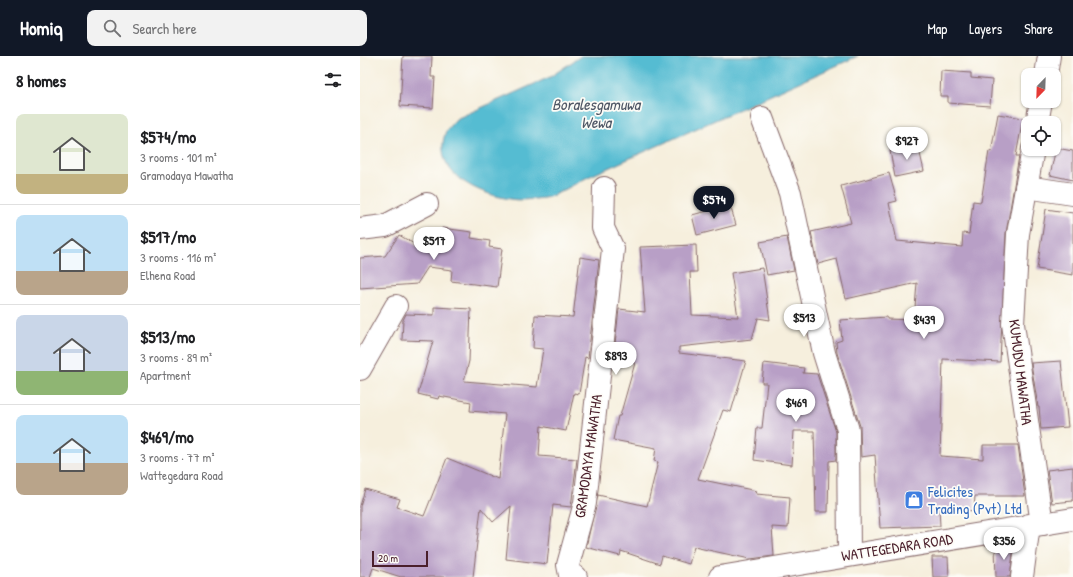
<!DOCTYPE html>
<meta charset="utf-8">
<style>
body{margin:0;font-family:"Patrick Hand",sans-serif;background:#f2f2f2;color:#202124;height:100vh;display:flex;flex-direction:column;font-size:15px;white-space:nowrap}
*{box-sizing:border-box;margin:0}
p{font-size:13px;color:#757577}
.icon{flex:none;width:22px;height:22px;fill:none;stroke:currentColor;stroke-width:2;stroke-linecap:round;stroke-linejoin:round}
.map{position:relative;flex:1;overflow:hidden}
.sheet{display:flex;flex-direction:column;background:#fff;width:360px}
.sheet>*{flex:none}
.needle{width:26px;rotate:203deg}
.buttons{position:absolute;left:661px;top:12px;display:grid;gap:8px}
.buttons a{display:grid;place-items:center;width:40px;height:40px;border-radius:8px;background:#fff;box-shadow:0 1px 3px #0004;font-size:20px}
.scale{position:absolute;left:12px;bottom:10px;width:56px;box-sizing:border-box;padding-left:4px;border:2px solid #4a1f2b;border-top:0;font-size:11px;line-height:14px;white-space:nowrap;color:#4a1f2b;-webkit-text-stroke:3px #fdfcf7;paint-order:stroke}
.price{position:absolute;translate:-50% -34px;padding:0 9px;border-radius:14px;background:#fff;color:#222;font-size:13px;line-height:26px;filter:drop-shadow(0 1px 2px #0008)}
.price::after{content:'';position:absolute;left:50%;top:24px;width:12px;height:9px;margin-left:-6px;background:inherit;clip-path:polygon(0 0,100% 0,50% 100%)}
.price.selected{background:#111827;color:#fff}
ul{padding:0;list-style:none}
li{display:flex;align-items:center;gap:12px;height:100px;padding:0 16px}
li+li{border-top:1px solid #e0e0e0}
li span{display:grid;place-items:center;flex:none;width:112px;height:80px;border-radius:8px;color:#555}
li>.icon{margin-inline-start:auto}
span .icon{width:48px;height:48px;fill:#fffc;stroke-width:1}
li b{font-size:17px}
h2{display:flex;justify-content:space-between;align-items:center;height:48px;padding:0 16px;font-size:17px}
header{display:flex;align-items:center;gap:24px;box-sizing:border-box;height:56px;padding:0 20px;background:#111827;color:#fff}
header strong{font-size:19px}
nav{display:flex;gap:22px;margin-inline-start:auto;font-size:14px}
.search{width:280px;height:36px;background:#f2f2f2;display:flex;align-items:center;gap:10px;box-sizing:border-box;padding:0 14px;border-radius:8px;color:#757577;font-size:15px}
main{display:flex;flex:1;min-height:0}
.map>svg:first-child{display:block}
.water{fill:#54bcd2;stroke:#4f6e7e}
.building{fill:#b89fc6}
.lines{fill:none;stroke-linecap:round;stroke-linejoin:round}
.minor-casing{stroke:#866869;stroke-width:24}
.minor{stroke:#fff;stroke-width:22}
.labels{text-anchor:middle;dominant-baseline:central;stroke-width:3.5;stroke-linejoin:round;paint-order:stroke}
.street-label{font-size:15px;fill:#4a1f2b;stroke:#fdfcf7}
.shop-label{font-size:15px;fill:#366cbe;stroke:#fdfcf7;text-anchor:start}
.water-label{font-size:16px;font-style:italic;fill:#4e5665;stroke:#fdfcf7}
</style>
<header>
<strong>Homiq</strong>
<div class="search"><svg class="icon" aria-label="search" viewBox="0 0 24 24"><circle cx="10" cy="10" r="6"/><path d="M15 15l6 6"/></svg>Search here</div>
<nav><a>Map</a><a>Layers</a><a>Share</a></nav>
</header>
<main>
<section class="sheet">
<h2>8 homes<svg class="icon" aria-label="filters" viewBox="0 0 24 24"><path d="M4 7h16M4 17h16"/><circle cx="9" cy="7" r="2"/><circle cx="15" cy="17" r="2"/></svg></h2>
<ul>
<li><span style="background:linear-gradient(#dfe7d0 75%,#c2b280 0)"><svg class="icon" aria-label="home" viewBox="0 0 24 24"><path d="M3 11l9-7 9 7M6 9v11h12V9"/></svg></span><div><b>$574/mo</b><p>3 rooms · 101 m²</p><p>Gramodaya Mawatha</p></div></li>
<li><span style="background:linear-gradient(#bfe0f5 70%,#b9a48a 0)"><svg class="icon" aria-label="home" viewBox="0 0 24 24"><path d="M3 11l9-7 9 7M6 9v11h12V9"/></svg></span><div><b>$517/mo</b><p>3 rooms · 116 m²</p><p>Elhena Road</p></div></li>
<li><span style="background:linear-gradient(#c9d6e8 70%,#8fb573 0)"><svg class="icon" aria-label="home" viewBox="0 0 24 24"><path d="M3 11l9-7 9 7M6 9v11h12V9"/></svg></span><div><b>$513/mo</b><p>3 rooms · 89 m²</p><p>Apartment</p></div></li>
<li><span style="background:linear-gradient(#bfe0f5 60%,#b9a48a 0)"><svg class="icon" aria-label="home" viewBox="0 0 24 24"><path d="M3 11l9-7 9 7M6 9v11h12V9"/></svg></span><div><b>$469/mo</b><p>3 rooms · 77 m²</p><p>Wattegedara Road</p></div></li>
</ul>
</section>
<div class="map">
<svg width="713" height="521" viewBox="0 0 713 521">
<rect width="100%" height="100%" fill="#fdfcf7"/>
<filter id="ink" filterUnits="userSpaceOnUse"><feTurbulence type="fractalNoise" baseFrequency=".025" numOctaves="2"/><feDisplacementMap in="SourceGraphic" scale="8" xChannelSelector="R" yChannelSelector="G"/><feConvolveMatrix kernelMatrix="1 2 1 2 8 2 1 2 1" color-interpolation-filters="sRGB"/></filter>
<filter id="wash" filterUnits="userSpaceOnUse"><feTurbulence type="fractalNoise" baseFrequency=".012" numOctaves="4" result="noise"/><feDisplacementMap in="SourceGraphic" scale="16" xChannelSelector="R" yChannelSelector="G"/><feGaussianBlur stdDeviation="0.9" result="paint"/><feColorMatrix in="noise" values="0 0 0 0 0 0 0 0 0 0 0 0 0 0 0 0 0 1.4 0 .05"/><feComposite in="paint" operator="in"/></filter>
<g filter="url(#wash)">
<rect width="100%" height="100%" fill="#f6efdd"/>
<path class="water" d="M221,0H498L228,121C216,127 196,140 184,142C174,143 160,145 150,143C119,138 72,118 85,78C86,73 93,67 96,63L190,21Z"/>
<g id="blocks">
<g class="building">
<polygon points="43,0 72,0 71,21 75,21 73,52 40,50"/>
<polygon points="581,15 611,17 611,22 632,24 630,50 588,47 588,40 580,40"/>
<polygon points="638,58 663,62 656,100 659,100 646,177 640,306 583,303 580,400 623,403 623,389 658,389 665,440 615,440 614,455 579,452 580,470 520,472 515,399 501,401 500,370 477,297 476,286 482,284 480,264 527,261 527,263 554,264 557,227 486,243 477,203 458,208 451,176 491,167 481,130 529,117 537,145 529,147 537,185 602,191 603,177 609,178 613,145 621,146 629,95 631,96"/>
<polygon points="558,89 564,115 535,121 530,95"/>
<polygon points="696,92 713,95 713,124 690,119"/>
<polygon points="370,149 376,169 337,179 332,159"/>
<polygon points="686,153 713,157 713,219 677,213"/>
<polygon points="82,172 112,176 111,182 130,185 129,191 142,193 137,231 91,225 92,214 68,211 57,228 0,232 0,202 25,200 39,179 66,195 68,182 81,183"/>
<polygon points="427,181 434,214 407,219 400,186"/>
<polygon points="336,189 337,216 330,216 332,259 378,261 371,217 402,212 410,264 398,262 392,283 319,291 319,297 386,305 371,356 363,354 338,423 397,435 396,438 430,441 428,472 412,471 414,500 390,503 334,491 329,508 302,500 300,508 261,495 260,500 226,491 238,439 287,450 298,406 294,405 296,392 253,384 258,360 260,360 275,307 253,305 259,253 285,256 280,191"/>
<polygon points="220,201 239,204 228,302 225,301 219,338 214,337 206,375 181,370 179,400 217,403 211,451 193,449 187,508 146,503 151,450 133,466 121,452 113,521 41,521 13,512 10,521 0,521 0,450 5,433 40,443 37,451 64,460 87,402 138,423 145,358 110,355 111,346 79,340 78,343 58,338 73,285 42,284 43,264 46,258 74,259 74,251 111,253 109,305 104,325 177,331 183,293 173,292 175,259 213,261"/>
<polygon points="701,305 708,371 681,373 679,351 678,351 671,307"/>
<polygon points="404,307 444,312 443,317 457,318 476,376 476,404 469,405 468,456 456,456 454,375 434,375 432,409 394,404 397,372 402,372 407,327 402,327"/>
<polygon points="713,411 713,445 692,447 687,414"/>
<polygon points="654,490 650,521 636,521 635,491"/>
<polygon points="572,501 588,501 589,521 573,521"/>
</g>
</g>
</g>
<g filter="url(#ink)">
<use href="#blocks" fill-opacity="0" stroke="#866869" stroke-width="1"/>
<g class="lines">
<defs>
<g id="minor">
<polyline points="686,19 689,0"/>
<polyline points="402,62 430,137 464,297 488,374 489,499"/>
<polyline points="677,67 681,45"/>
<polyline points="673,93 658,178 653,268 682,468"/>
<polyline points="666,131 713,138"/>
<polyline points="0,173 25,170 67,148"/>
<polyline points="0,313 36,250"/>
<polyline points="216,521 210,519 208,509 225,447 253,193 243,172 244,132"/>
<polyline points="360,521 713,463"/>
<polyline points="662,521 669,469"/>
</g>
</defs>
<use href="#minor" class="minor-casing"/>
<use href="#minor" class="minor"/>
</g>
</g>
<defs>
<symbol id="shop-square" viewBox="-11 -11 22 22"><rect x="-9" y="-9" width="18" height="18" rx="4" fill="#3f7fe0" stroke="#fdfcf7"/><path d="M-5-2.5h2.3a2.7 3.5 0 0 1 5.4 0H5L5.5 6h-11ZM-1.5-2.5h3a1.5 2.3 0 0 0-3 0Z" fill="#fff"/></symbol>
</defs>
<g fill-rule="evenodd">
<use href="#shop-square" x="543" y="433" width="22" height="22"/>
</g>
<g class="labels">
<g class="street-label">
<text transform="translate(661 316) rotate(83)">KUMUDU MAWATHA</text>
<text transform="translate(228 400) rotate(-82)">GRAMODAYA MAWATHA</text>
<text transform="translate(537 491) rotate(-9)">WATTEGEDARA ROAD</text>
</g>
<g class="shop-label">
<text x="568" y="435">Felicites<tspan x="568" dy="17">Trading (Pvt) Ltd</tspan></text>
</g>
<g class="water-label">
<text x="236" y="48">Boralesgamuwa<tspan x="236" dy="18">Wewa</tspan></text>
</g>
</g>
</svg>
<div class="buttons">
<a><svg class="needle" viewBox="-14 -14 28 28"><path d="M0-13l5 13h-10z" fill="#e53935"/><path d="M0 13l5-13h-10z" fill="#757577"/></svg></a>
<a><svg class="icon" aria-label="locate" viewBox="0 0 24 24"><circle cx="12" cy="12" r="6"/><path d="M12 2v4M12 18v4M2 12h4M18 12h4"/></svg></a>
</div>
<div class="scale">20 m</div>
<b class="price" style="left:547px;top:105px">$927</b>
<b class="price selected" style="left:354px;top:164px">$574</b>
<b class="price" style="left:74px;top:205px">$517</b>
<b class="price" style="left:444px;top:282px">$513</b>
<b class="price" style="left:564px;top:284px">$439</b>
<b class="price" style="left:256px;top:320px">$893</b>
<b class="price" style="left:436px;top:367px">$469</b>
<b class="price" style="left:644px;top:505px">$356</b>
</div>
</main>
